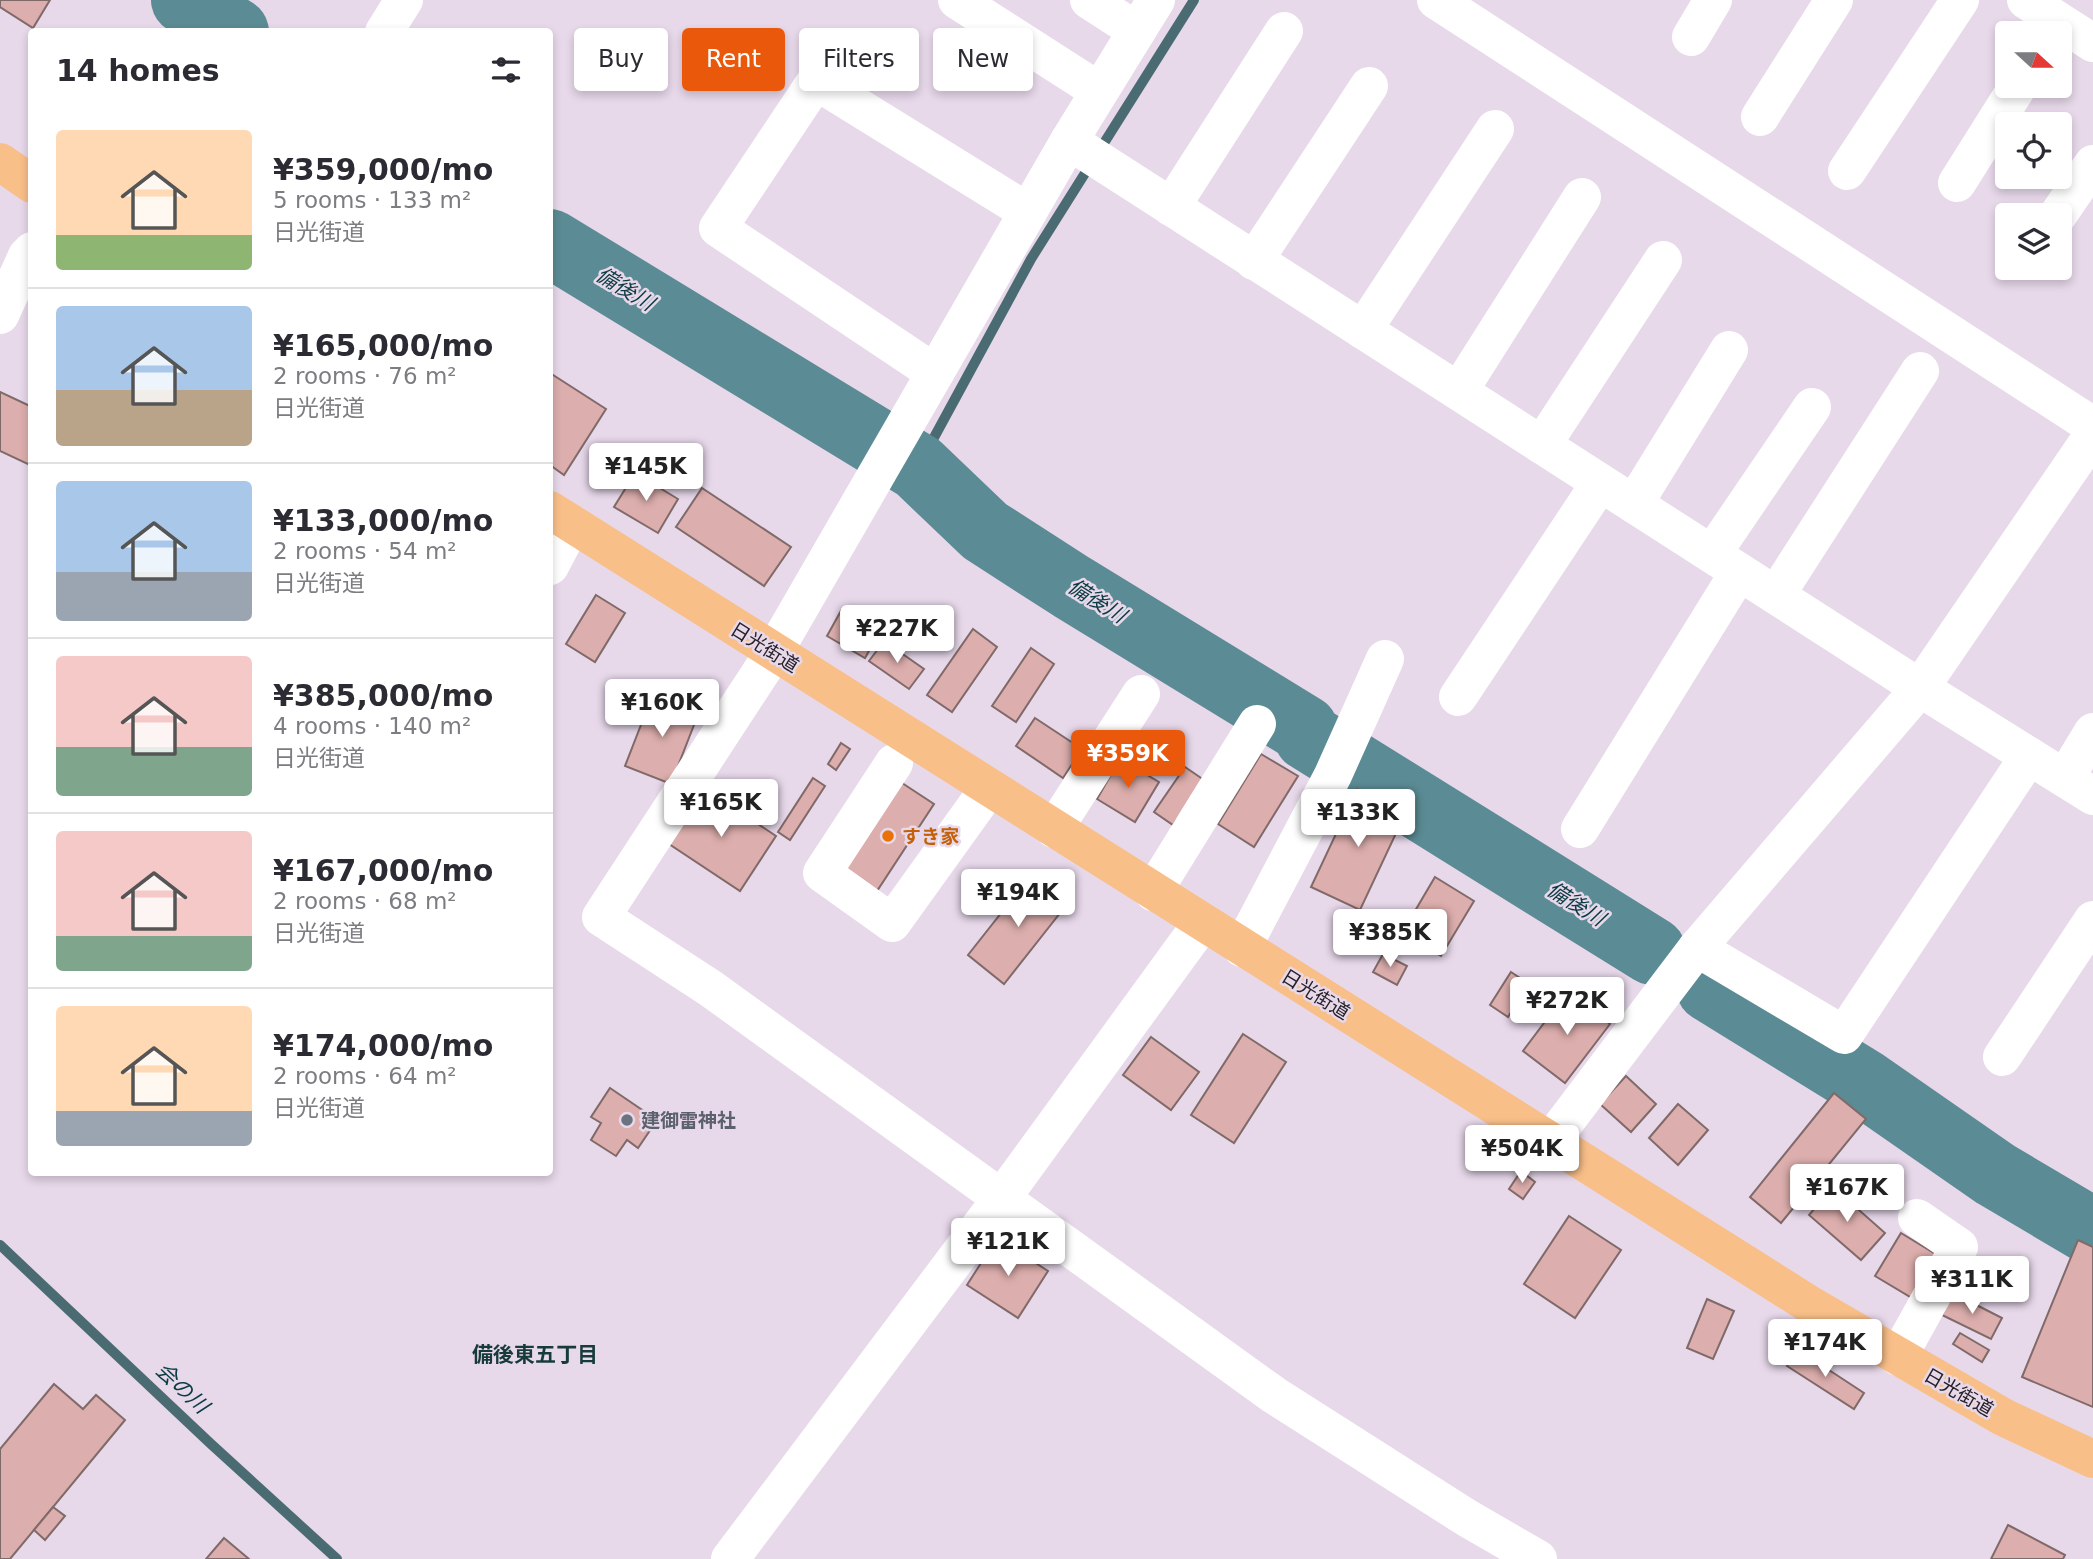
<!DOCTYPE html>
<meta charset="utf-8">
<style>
body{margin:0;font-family:"DejaVu Sans","Noto Sans JP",sans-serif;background:#f7f7f7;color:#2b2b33;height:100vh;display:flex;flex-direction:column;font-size:26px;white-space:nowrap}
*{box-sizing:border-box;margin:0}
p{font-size:23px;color:#7c7c81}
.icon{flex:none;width:38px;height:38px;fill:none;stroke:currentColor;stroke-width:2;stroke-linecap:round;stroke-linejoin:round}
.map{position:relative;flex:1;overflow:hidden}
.side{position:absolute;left:28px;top:28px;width:525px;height:1148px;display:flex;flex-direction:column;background:#fff;border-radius:7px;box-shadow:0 4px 10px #0003}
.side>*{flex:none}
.banner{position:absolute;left:574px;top:28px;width:665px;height:63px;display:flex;gap:14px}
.needle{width:46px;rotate:111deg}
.controls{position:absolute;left:1995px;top:21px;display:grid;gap:14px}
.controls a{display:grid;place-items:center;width:77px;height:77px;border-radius:7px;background:#fff;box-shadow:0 4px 10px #0003;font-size:35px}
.price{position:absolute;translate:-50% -60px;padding:0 16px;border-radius:7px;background:#fff;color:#222;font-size:23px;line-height:46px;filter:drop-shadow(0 2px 4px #0008)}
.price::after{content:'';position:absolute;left:50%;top:42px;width:21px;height:16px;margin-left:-10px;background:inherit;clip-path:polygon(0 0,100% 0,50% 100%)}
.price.active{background:#ea580c;color:#fff}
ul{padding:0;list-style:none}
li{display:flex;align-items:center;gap:21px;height:175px;padding:0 28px}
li+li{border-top:2px solid #e1e1e2}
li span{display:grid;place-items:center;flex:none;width:196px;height:140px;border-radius:7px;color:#555}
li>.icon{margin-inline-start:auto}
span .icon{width:84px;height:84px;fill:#fffc;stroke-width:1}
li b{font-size:30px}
h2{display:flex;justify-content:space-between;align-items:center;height:84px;padding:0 28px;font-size:30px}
.pill{padding:0 24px;border-radius:7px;background:#fff;box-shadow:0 4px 10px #0003;font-size:24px;line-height:63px}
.pill.active{background:#ea580c;color:#fff}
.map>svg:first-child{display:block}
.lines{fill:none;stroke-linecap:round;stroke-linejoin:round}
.stream{stroke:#4b6b73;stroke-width:10}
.river{stroke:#5b8b94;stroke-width:68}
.building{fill:#dcaead;stroke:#806a69;stroke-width:2}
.minor{stroke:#fff;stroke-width:38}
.highway{stroke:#f9bf89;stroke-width:38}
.food-dot{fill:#e8710a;stroke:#e7d8ea;stroke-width:2.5}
.worship-dot{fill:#6b7280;stroke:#e7d8ea;stroke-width:2.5}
.labels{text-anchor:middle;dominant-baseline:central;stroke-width:5;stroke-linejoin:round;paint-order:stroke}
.street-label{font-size:19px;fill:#262027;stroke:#e7d8ea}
.food-label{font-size:19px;font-weight:bold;fill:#c56008;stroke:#e7d8ea;text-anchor:start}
.worship-label{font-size:19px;font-weight:bold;fill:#5b616d;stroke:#e7d8ea;text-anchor:start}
.water-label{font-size:21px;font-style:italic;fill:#0c3c43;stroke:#e7d8ea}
.neighbourhood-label{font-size:21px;font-weight:bold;fill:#173a3b;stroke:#e7d8ea}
</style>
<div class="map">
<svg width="2093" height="1559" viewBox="0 0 2093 1559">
<rect width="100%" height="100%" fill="#e7d8ea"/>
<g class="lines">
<g class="stream">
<polyline points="918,467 1031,259 1194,0"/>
<polyline points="0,1245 211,1444 337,1559"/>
</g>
<g class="river">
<polyline points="185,0 235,32"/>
<polyline points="550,243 918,467 985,531 1072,587 1304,729 1308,737 1652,951"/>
<polyline points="1710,988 1864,1083 1995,1174 2093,1232"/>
</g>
</g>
<g class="building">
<polygon points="0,0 50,0 33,28 0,7"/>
<polygon points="550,373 606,409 564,475 550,465"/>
<polygon points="0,392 32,407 32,466 0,451"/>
<polygon points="635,473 678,499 658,533 614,507"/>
<polygon points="702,488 791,547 764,586 676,527"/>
<polygon points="596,595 625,613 595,662 566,644"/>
<polygon points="842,609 880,631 865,658 827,636"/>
<polygon points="973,629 997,647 952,712 927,695"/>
<polygon points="884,641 924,669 909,689 869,661"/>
<polygon points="1031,648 1054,664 1016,722 992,706"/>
<polygon points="653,694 699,712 671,784 625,766"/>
<polygon points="1035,718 1082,749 1063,778 1016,746"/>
<polygon points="841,743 850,749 836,770 828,764"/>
<polygon points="1261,754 1298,776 1254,847 1218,824"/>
<polygon points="1120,759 1159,782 1135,822 1097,799"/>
<polygon points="1185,767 1204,780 1173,825 1154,812"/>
<polygon points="813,778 825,786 790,840 778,832"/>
<polygon points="899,781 934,804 877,891 842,868"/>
<polygon points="703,787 776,836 740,891 666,842"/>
<polygon points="1357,789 1406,812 1360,910 1311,887"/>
<polygon points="1032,874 1068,903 1004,984 968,955"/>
<polygon points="1435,877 1474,901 1441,956 1402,933"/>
<polygon points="1383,954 1407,966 1397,985 1373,972"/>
<polygon points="1511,972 1529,984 1508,1017 1490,1005"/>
<polygon points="1568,991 1610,1024 1565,1083 1523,1051"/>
<polygon points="1243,1034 1286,1062 1234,1143 1191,1115"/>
<polygon points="1151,1037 1199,1072 1171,1110 1123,1075"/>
<polygon points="1626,1076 1656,1104 1631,1132 1600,1104"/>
<polygon points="610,1088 657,1120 638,1148 627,1140 616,1156 591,1140 601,1123 591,1117"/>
<polygon points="1834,1093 1866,1119 1781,1223 1750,1197"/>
<polygon points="1678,1104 1708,1130 1678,1165 1649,1138"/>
<polygon points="1521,1171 1535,1182 1523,1199 1509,1189"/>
<polygon points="1833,1187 1885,1233 1861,1260 1809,1215"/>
<polygon points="1569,1216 1621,1250 1575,1318 1524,1284"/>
<polygon points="1901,1233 1937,1255 1912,1298 1875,1276"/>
<polygon points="997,1238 1048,1271 1018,1318 967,1285"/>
<polygon points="2078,1240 2093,1247 2093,1407 2022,1377"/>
<polygon points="1953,1293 2002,1318 1991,1339 1942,1315"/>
<polygon points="1707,1299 1734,1311 1713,1359 1687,1348"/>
<polygon points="1960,1333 1989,1350 1982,1362 1953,1344"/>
<polygon points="1797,1349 1864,1393 1854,1409 1787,1366"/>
<polygon points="54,1384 83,1409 96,1395 125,1420 10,1559 0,1559 0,1449"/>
<polygon points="53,1507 65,1516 45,1540 34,1530"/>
<polygon points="2008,1525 2065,1555 2063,1559 1991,1559"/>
<polygon points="224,1538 249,1559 206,1559"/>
</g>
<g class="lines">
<g class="minor">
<polyline points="957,0 1099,91"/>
<polyline points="1089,0 1137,31"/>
<polyline points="1156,0 1069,141 774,652 601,917 710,988 1274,1395 1467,1518 1538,1559"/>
<polyline points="1436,0 2093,426"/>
<polyline points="2026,0 2093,43"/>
<polyline points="384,32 404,0"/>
<polyline points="1691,37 1713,0"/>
<polyline points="1760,117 1834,0"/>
<polyline points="1069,141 1920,688 2093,796"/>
<polyline points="1847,171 1960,0"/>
<polyline points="1957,183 2018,86"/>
<polyline points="1171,207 1284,31"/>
<polyline points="2058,215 2093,164"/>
<polyline points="1254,261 1369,86"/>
<polyline points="0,315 27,256 32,251"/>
<polyline points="1363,330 1495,129"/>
<polyline points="935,373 718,228 816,81 1028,212"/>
<polyline points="1459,391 1582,197"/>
<polyline points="1542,445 1663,260"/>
<polyline points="1634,504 1729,350"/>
<polyline points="1712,554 1812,407"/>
<polyline points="550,566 572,524"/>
<polyline points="1776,595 1920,371"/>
<polyline points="1458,697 1600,483"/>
<polyline points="894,763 822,873 892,923 989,788"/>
<polyline points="2065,778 2093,732"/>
<polyline points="1054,829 1141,694"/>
<polyline points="1580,829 1739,572"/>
<polyline points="1153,892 1257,724"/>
<polyline points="1242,948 1333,775 1385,659"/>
<polyline points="1697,948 1844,1035 2029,756"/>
<polyline points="2002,1057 2093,920"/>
<polyline points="1550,1142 1697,948 1920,688 2093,435"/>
<polyline points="1898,1357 1959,1247 1917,1218"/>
<polyline points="730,1559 1001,1199 1202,923"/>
</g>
<g class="highway">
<polyline points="0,162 32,184"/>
<polyline points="550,510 1812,1306 2003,1417 2093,1459"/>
</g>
</g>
<circle class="food-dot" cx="888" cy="836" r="7"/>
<circle class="worship-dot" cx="627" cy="1120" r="7"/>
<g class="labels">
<g class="street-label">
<text transform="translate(765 647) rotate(32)">日光街道</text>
<text transform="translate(1316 994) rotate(32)">日光街道</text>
<text transform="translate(1959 1392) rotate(30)">日光街道</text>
</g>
<g class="food-label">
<text x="902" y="836">すき家</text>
</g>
<g class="worship-label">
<text x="641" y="1120">建御雷神社</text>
</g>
<g class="water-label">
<text transform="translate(625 289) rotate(31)">備後川</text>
<text transform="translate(1097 601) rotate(32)">備後川</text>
<text transform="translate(1576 904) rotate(32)">備後川</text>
<text transform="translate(182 1388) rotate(43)">会の川</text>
</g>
<g class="neighbourhood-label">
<text x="535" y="1355">備後東五丁目</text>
</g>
</g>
</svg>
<div class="controls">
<a><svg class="needle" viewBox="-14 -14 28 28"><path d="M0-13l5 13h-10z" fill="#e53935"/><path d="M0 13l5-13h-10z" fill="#7c7c81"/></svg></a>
<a><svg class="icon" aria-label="locate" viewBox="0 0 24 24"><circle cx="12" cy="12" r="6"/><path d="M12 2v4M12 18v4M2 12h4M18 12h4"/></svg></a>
<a><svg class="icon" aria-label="layers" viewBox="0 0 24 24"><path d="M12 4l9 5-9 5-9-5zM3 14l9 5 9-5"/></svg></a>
</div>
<b class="price" style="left:646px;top:503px">¥145K</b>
<b class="price" style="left:897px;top:665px">¥227K</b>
<b class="price" style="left:662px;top:739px">¥160K</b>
<b class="price active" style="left:1128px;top:790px">¥359K</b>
<b class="price" style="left:721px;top:839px">¥165K</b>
<b class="price" style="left:1358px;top:849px">¥133K</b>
<b class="price" style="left:1018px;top:929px">¥194K</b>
<b class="price" style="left:1390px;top:969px">¥385K</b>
<b class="price" style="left:1567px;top:1037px">¥272K</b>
<b class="price" style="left:1522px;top:1185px">¥504K</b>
<b class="price" style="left:1847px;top:1224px">¥167K</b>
<b class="price" style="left:1008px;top:1278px">¥121K</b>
<b class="price" style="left:1972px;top:1316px">¥311K</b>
<b class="price" style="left:1825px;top:1379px">¥174K</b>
<div class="banner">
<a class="pill">Buy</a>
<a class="pill active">Rent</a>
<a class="pill">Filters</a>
<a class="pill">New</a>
</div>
<section class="side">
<h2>14 homes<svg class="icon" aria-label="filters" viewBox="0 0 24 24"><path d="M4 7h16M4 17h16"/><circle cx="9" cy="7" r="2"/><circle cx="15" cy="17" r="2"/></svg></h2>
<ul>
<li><span style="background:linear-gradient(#ffd9b3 75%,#8fb573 0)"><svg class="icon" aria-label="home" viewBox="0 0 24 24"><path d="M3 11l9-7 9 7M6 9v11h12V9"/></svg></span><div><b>¥359,000/mo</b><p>5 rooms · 133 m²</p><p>日光街道</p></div></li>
<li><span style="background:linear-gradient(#a9c7e8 60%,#b9a48a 0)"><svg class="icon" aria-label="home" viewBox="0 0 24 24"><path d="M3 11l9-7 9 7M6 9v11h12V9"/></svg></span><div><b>¥165,000/mo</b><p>2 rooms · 76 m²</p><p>日光街道</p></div></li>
<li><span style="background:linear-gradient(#a9c7e8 65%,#9aa5b1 0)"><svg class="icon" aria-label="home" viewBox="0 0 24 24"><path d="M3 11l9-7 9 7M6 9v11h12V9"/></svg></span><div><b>¥133,000/mo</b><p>2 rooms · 54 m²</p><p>日光街道</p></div></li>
<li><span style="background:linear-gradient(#f6c9c9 65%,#7fa58c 0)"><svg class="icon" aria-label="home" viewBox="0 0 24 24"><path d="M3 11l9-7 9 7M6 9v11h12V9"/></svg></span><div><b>¥385,000/mo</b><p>4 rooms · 140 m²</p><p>日光街道</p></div></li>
<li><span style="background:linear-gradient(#f6c9c9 75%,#7fa58c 0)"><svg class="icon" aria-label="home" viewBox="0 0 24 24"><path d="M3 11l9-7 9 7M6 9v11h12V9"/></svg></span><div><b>¥167,000/mo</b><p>2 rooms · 68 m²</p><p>日光街道</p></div></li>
<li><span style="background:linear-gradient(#ffd9b3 75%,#9aa5b1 0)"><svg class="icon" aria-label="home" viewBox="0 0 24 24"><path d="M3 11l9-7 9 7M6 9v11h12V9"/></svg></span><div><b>¥174,000/mo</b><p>2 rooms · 64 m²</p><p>日光街道</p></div></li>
</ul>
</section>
</div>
